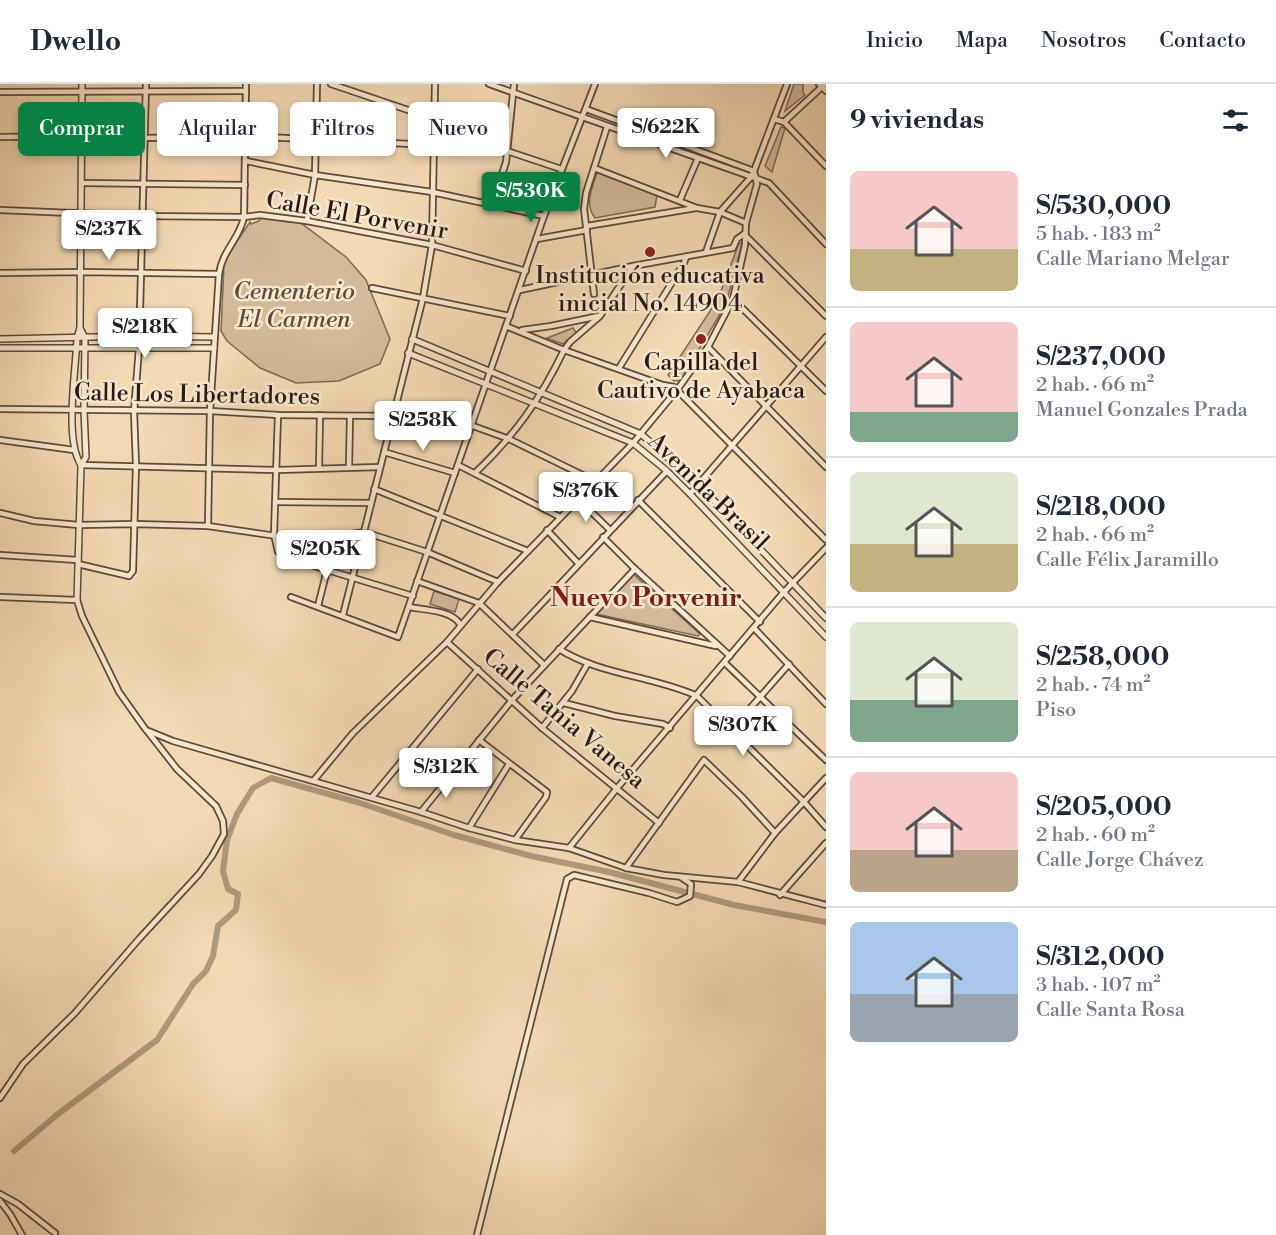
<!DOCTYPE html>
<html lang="es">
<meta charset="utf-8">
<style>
body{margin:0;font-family:"Libre Bodoni",serif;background:#f6f6f7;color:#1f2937;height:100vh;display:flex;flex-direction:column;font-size:22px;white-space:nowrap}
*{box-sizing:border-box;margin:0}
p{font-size:20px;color:#747a83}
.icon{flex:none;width:33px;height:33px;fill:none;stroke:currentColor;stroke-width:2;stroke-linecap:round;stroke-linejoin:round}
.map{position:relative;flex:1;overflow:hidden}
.sheet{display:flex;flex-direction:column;background:#fff;width:450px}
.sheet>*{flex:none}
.banner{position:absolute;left:18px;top:18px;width:570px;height:54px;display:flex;gap:12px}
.price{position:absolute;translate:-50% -51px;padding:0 14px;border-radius:6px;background:#fff;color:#222;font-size:20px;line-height:39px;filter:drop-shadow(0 2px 3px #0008)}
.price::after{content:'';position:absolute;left:50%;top:36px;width:18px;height:14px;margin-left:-9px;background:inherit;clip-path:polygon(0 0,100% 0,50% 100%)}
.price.on{background:#0b8043;color:#fff}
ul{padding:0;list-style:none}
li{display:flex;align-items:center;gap:18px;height:150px;padding:0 24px}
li+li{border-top:2px solid #e0e1e3}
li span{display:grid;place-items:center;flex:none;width:168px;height:120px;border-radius:9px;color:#555}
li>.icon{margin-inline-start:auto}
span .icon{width:72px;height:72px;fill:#fffc;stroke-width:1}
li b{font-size:26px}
h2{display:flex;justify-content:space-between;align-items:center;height:72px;padding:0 24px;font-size:26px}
.chip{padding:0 21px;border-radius:9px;background:#fff;box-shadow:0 3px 9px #0003;font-size:21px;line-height:54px}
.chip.on{background:#0b8043;color:#fff}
header{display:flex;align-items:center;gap:36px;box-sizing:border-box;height:84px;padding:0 30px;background:#fff;border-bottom:2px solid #e0e1e3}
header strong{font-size:28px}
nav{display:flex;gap:33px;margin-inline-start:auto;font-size:21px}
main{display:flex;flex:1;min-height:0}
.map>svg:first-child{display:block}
.green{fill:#d1b999;stroke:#7e6a56;stroke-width:1.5}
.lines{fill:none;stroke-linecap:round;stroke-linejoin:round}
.canal{stroke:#af997d;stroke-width:6}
.minor-casing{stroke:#5d4a3b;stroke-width:8}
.tertiary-casing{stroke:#5d4a3b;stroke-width:8}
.minor{stroke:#f7e7ce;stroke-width:4.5}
.tertiary{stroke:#f7e7ce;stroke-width:5}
.poi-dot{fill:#8f2418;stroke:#f7e7ce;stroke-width:2}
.labels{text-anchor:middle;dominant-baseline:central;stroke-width:5;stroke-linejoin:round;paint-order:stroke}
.street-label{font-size:24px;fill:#2b1a13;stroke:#f7e7ce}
.poi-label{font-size:24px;fill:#2b1a13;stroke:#f7e7ce}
.park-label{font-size:24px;font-style:italic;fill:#5d4a3b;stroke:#f7e7ce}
.neighbourhood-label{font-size:26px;font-weight:bold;fill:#7a1f14;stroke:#f7e7ce}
</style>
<header>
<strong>Dwello</strong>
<nav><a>Inicio</a><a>Mapa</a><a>Nosotros</a><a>Contacto</a></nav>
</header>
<main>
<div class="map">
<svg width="826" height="1151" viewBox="0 0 826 1151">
<rect width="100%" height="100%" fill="#f3dab4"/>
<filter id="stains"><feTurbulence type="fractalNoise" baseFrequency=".00333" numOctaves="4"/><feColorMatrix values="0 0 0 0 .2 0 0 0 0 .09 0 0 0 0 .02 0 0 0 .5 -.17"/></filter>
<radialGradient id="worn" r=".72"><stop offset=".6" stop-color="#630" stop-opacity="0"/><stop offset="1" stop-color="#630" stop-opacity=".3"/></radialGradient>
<g class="green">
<polygon points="794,0 803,0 803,9 805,11 785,27"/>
<polygon points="781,43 785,44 772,88 765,82"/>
<path d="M603,87L657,111L655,123L595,134C584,120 592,104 597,89Z"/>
<polygon points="262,132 301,139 346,173 366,196 390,255 380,280 339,297 296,299 260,284 227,257 221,247 224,181 227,172 250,138 251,140 259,137"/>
<polygon points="739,159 742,160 726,220 681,296 674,297 668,291 718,215"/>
<polygon points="573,244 577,250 563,260 547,254"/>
<polygon points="633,490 700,550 698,552 596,530"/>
<polygon points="434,507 459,515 455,528 430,520"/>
</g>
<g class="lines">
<polyline class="canal" points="14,1067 58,1030 157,956 193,900 206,887 213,872 218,842 236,826 238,810 228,805 223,787 227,756 237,730 253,704 271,694 357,718 454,751 531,772 609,788 734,821 826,838"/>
<defs>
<g id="minor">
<polyline points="331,0 491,54 507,67"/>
<polyline points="489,0 769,99 826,160"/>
<polyline points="819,0 826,7"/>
<polyline points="0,8 246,7"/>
<polyline points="586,25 754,87 751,93 720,128 706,168"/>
<polyline points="774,35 784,38 825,0"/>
<polyline points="784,38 826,82"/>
<polyline points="0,53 82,52 145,54 246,52 433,61 507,67 561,85"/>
<polyline points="246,77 315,91 432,108 544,132"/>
<polyline points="594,84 697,124 720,128 746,139"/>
<polyline points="82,99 245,101"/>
<polyline points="680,116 698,74"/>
<polyline points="492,121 506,78 514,0"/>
<polyline points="0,126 143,132 244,133 260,131 307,137 432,161 526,187"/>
<polyline points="307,137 315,91 317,0"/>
<polyline points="587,142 696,124"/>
<polyline points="537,155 587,146"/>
<polyline points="0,189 81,188 219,190"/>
<polyline points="372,204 510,232"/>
<polyline points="520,206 633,182 733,164 737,155 744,150 826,232"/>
<polyline points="594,210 584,125 586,109 607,43"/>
<polyline points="733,215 826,307"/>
<polyline points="506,242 564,266 663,301 674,303 826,456"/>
<polyline points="522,246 551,242 599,232"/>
<polyline points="708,263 826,383"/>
<polyline points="619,284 684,179 686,173"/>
<polyline points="0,325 210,327 278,331 394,332 467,352"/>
<polyline points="278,331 274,450 278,468 291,475 413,512"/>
<polyline points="473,342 509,355 595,397"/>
<polyline points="0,356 74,366"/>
<polyline points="384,368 455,389"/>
<polyline points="81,381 277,386 380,383"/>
<polyline points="458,381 560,433"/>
<polyline points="319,383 320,331"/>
<polyline points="349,383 350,332"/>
<path d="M475,389C515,351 540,316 564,266L570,258L600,232L633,182"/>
<polyline points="374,405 528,467"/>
<polyline points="690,410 826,253"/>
<polyline points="578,415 610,446"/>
<polyline points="638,416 760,538"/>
<polyline points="277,418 371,419"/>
<polyline points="0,429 34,437 79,441 135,440 208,442 311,457 364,448 427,468 498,498"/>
<path d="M208,442L210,327L219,190C222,167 240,154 244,133L246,0"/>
<polyline points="547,446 578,479"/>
<polyline points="603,453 635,485 730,572"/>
<polyline points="0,471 78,476"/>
<polyline points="78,480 129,492 133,487 136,381 134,328 139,264 146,0"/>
<polyline points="417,497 479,519 544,581"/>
<polyline points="0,513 77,516 82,532 119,608 146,646 173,657 421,728 469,744 515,756 569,764 626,784 664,791 738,798 826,821"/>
<polyline points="291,513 398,553 544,132 595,0"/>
<polyline points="318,522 327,486"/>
<path d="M409,523C425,526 451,526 460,540"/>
<polyline points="343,531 423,214 432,161 435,0"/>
<polyline points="590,533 716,562"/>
<polyline points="754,544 826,620"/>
<polyline points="513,550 667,387"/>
<polyline points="447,558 542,644 659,739"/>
<path d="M559,565C600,591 653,592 697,612L804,718L826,743"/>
<polyline points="725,579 826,676"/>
<polyline points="564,619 615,632 663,640 670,644"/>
<polyline points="542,644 572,607 588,579"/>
<polyline points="732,645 789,580"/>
<polyline points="479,656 547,708 546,713 515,756"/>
<polyline points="314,696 353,649 447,558 498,498 633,359 677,306 708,263 733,215 745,161 746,139 757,100 754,87 787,0"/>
<polyline points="372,713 478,585"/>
<polyline points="421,728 512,616 635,485"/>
<polyline points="469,744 509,680"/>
<polyline points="569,764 618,703 783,509 826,464"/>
<polyline points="626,784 704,676 742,713 775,749"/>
<polyline points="738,798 775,749 826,694"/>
<polyline points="780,811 826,759"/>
<polyline points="0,1014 23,980 75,929 139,855 199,790 212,772 224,750 223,737 216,722 177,685 148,648"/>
<polyline points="0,1110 18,1120 55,1149"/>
<polyline points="0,1117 10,1130 22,1151"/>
<polyline points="477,1151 567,795 574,791 649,809 677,818 690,812 691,800 682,794"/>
</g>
<g id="tertiary">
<polyline points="0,255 139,252 214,253"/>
<polyline points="412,255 641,350 699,401 826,534"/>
<polyline points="0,264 214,264"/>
<polyline points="408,269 633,359 667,387 690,410 826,553"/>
<path d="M81,381C64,355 76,286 77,254L80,244L82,0"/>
<polyline points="77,516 81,381 86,373 84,327 85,254 80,244"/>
</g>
</defs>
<use href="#minor" class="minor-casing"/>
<use href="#tertiary" class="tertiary-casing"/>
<use href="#minor" class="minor"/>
<use href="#tertiary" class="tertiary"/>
</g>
<g class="poi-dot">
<circle cx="650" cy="168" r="6"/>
<circle cx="701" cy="255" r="6"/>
</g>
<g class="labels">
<g class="street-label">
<text transform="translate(357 132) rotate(10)">Calle El Porvenir</text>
<text transform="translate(197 311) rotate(1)">Calle Los Libertadores</text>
<text transform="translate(708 408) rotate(44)">Avenida Brasil</text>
<text transform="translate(564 635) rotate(40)">Calle Tania Vanesa</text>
</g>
<g class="poi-label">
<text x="650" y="192">Institución educativa<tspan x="650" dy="28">inicial No. 14904</tspan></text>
<text x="701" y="279">Capilla del<tspan x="701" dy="28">Cautivo de Ayabaca</tspan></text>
</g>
<g class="park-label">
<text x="294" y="208">Cementerio<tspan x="294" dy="28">El Carmen</tspan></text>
</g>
<g class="neighbourhood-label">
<text x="646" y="514">Nuevo Porvenir</text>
</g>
</g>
<rect width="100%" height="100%" filter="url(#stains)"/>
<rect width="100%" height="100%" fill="url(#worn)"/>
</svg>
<b class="price" style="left:666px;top:75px">S/622K</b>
<b class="price on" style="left:531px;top:139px">S/530K</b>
<b class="price" style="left:109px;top:177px">S/237K</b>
<b class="price" style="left:145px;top:275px">S/218K</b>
<b class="price" style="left:423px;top:368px">S/258K</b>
<b class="price" style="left:586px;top:439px">S/376K</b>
<b class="price" style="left:326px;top:497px">S/205K</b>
<b class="price" style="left:743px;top:673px">S/307K</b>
<b class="price" style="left:446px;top:715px">S/312K</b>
<div class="banner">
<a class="chip on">Comprar</a>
<a class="chip">Alquilar</a>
<a class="chip">Filtros</a>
<a class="chip">Nuevo</a>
</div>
</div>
<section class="sheet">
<h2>9 viviendas<svg class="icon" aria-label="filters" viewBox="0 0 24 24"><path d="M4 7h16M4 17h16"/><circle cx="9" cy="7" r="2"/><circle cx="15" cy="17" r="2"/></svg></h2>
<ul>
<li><span style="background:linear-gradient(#f6c9c9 65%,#c2b280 0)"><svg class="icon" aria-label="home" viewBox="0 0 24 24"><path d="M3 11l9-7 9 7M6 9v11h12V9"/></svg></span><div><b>S/530,000</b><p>5 hab. · 183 m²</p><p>Calle Mariano Melgar</p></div></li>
<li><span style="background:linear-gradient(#f6c9c9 75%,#7fa58c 0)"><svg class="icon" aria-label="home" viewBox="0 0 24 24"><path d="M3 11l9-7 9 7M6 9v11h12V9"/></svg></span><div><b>S/237,000</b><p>2 hab. · 66 m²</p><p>Manuel Gonzales Prada</p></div></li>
<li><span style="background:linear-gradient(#dfe7d0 60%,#c2b280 0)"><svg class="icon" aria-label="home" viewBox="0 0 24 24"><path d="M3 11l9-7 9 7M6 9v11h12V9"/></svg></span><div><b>S/218,000</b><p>2 hab. · 66 m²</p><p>Calle Félix Jaramillo</p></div></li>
<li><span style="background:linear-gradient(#dfe7d0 65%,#7fa58c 0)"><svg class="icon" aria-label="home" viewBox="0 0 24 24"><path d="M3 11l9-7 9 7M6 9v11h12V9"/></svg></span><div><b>S/258,000</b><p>2 hab. · 74 m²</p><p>Piso</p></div></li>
<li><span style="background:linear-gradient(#f6c9c9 65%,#b9a48a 0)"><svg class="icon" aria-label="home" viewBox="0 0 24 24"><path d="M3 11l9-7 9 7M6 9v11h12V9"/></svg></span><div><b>S/205,000</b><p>2 hab. · 60 m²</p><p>Calle Jorge Chávez</p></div></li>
<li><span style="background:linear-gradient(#a9c7e8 60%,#9aa5b1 0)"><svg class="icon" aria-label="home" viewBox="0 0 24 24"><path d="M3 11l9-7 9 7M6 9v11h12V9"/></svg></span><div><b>S/312,000</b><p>3 hab. · 107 m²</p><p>Calle Santa Rosa</p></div></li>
</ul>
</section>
</main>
